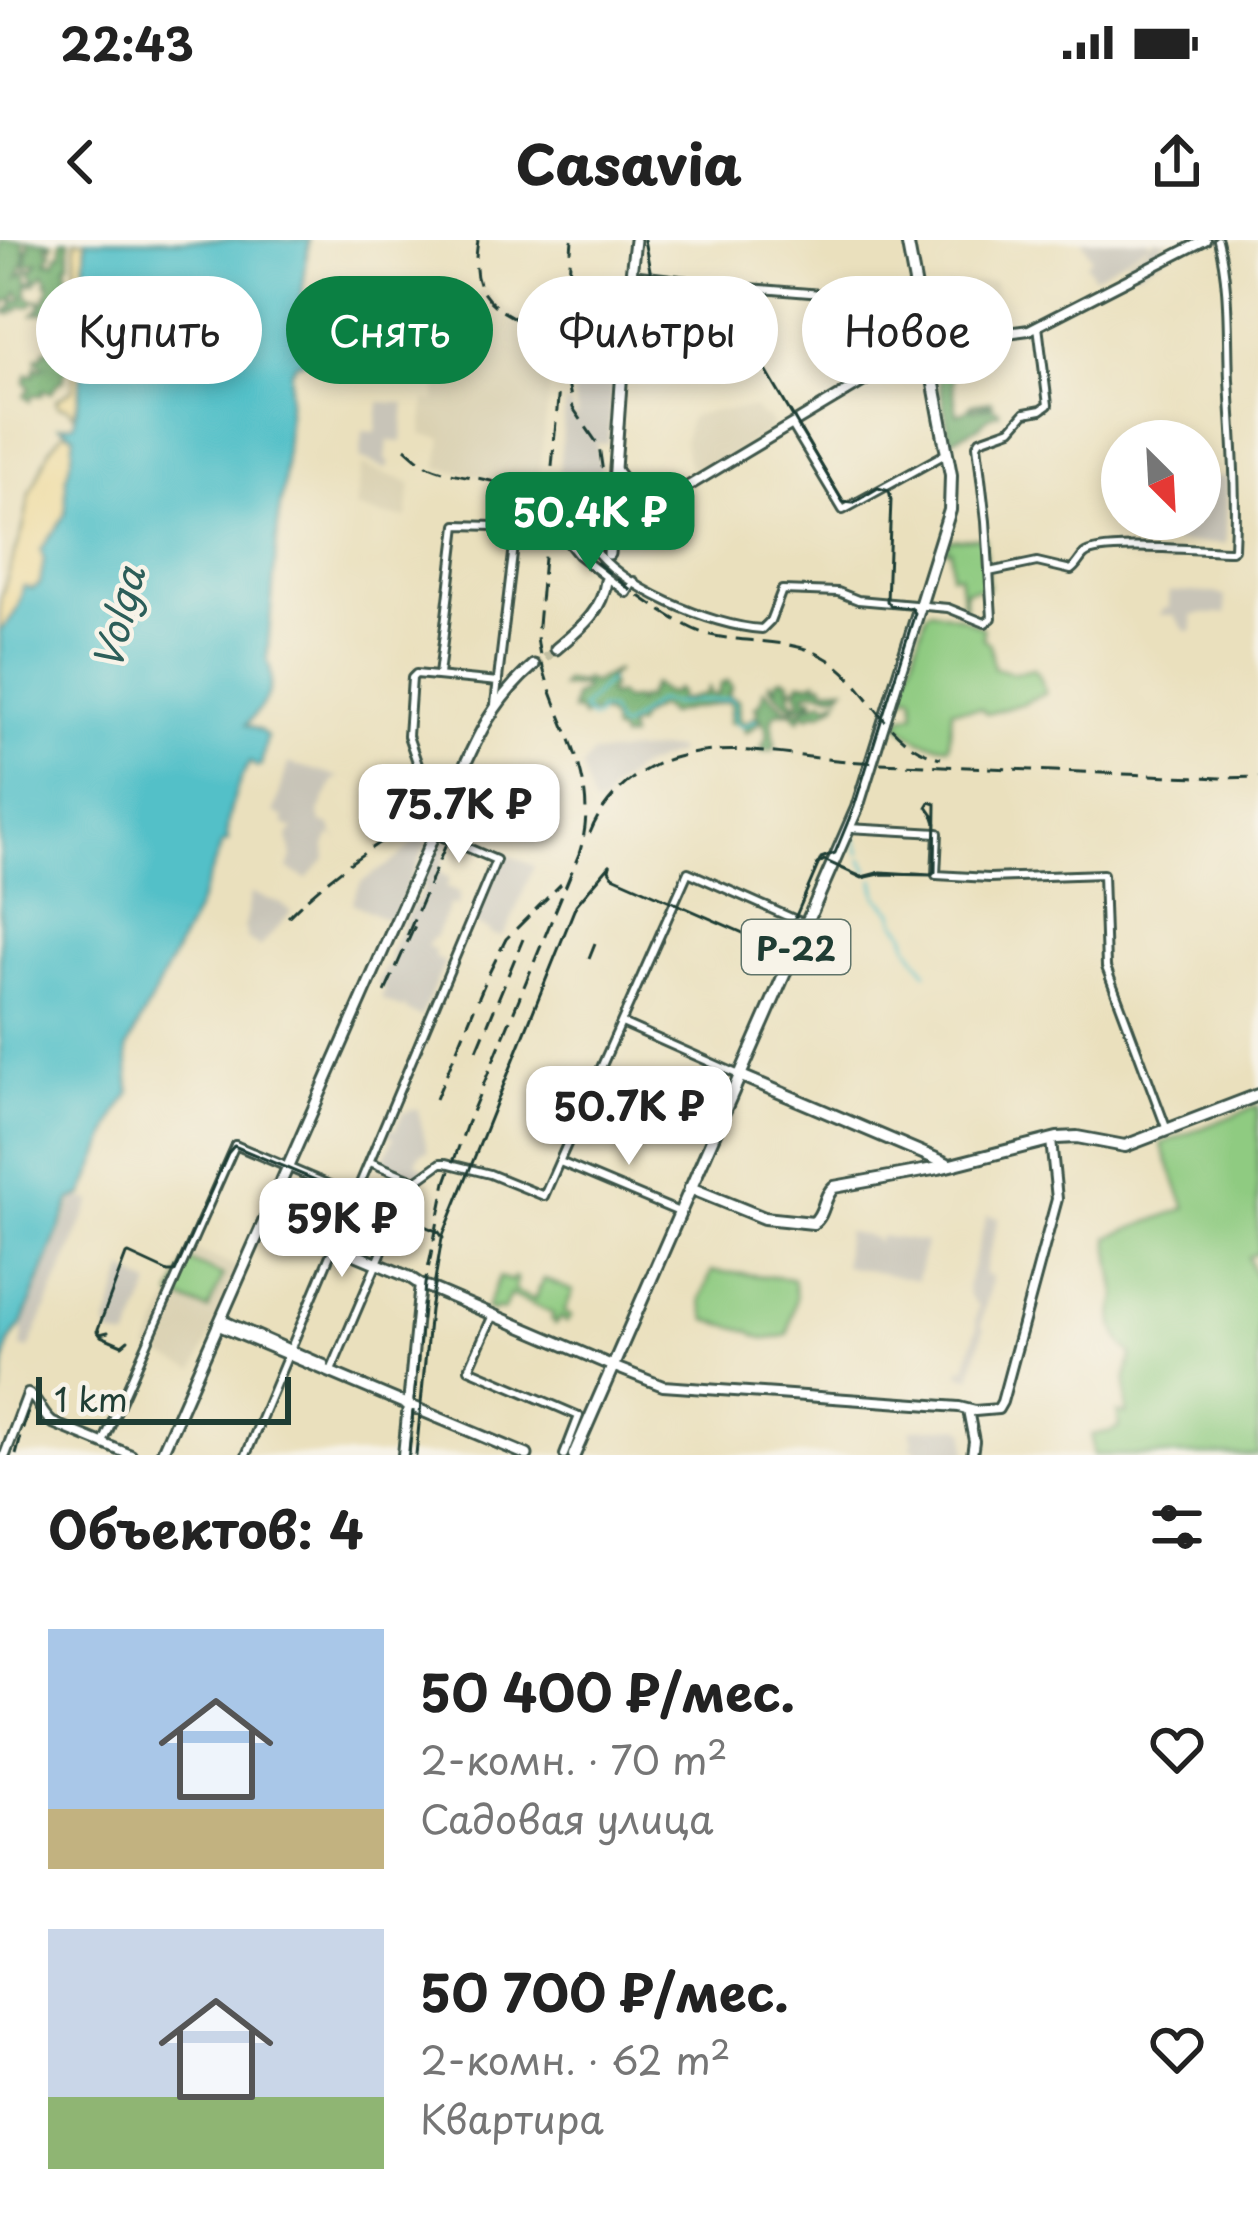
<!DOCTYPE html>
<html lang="ru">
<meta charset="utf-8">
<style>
body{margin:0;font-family:"Playpen Sans",sans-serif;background:#f2f2f2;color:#222;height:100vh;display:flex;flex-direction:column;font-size:45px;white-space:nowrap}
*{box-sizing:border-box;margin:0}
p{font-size:39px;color:#767676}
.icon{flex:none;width:66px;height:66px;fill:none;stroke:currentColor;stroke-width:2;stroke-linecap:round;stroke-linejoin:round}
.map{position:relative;height:1215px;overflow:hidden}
.drawer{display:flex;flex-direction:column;background:#fff;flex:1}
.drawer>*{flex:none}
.hud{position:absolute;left:36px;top:36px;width:1188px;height:108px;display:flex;gap:24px}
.needle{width:78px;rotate:156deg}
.buttons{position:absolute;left:1101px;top:180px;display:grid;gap:24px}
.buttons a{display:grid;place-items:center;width:120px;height:120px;border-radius:50%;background:#fff;box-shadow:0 6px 18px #0003;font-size:60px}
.scale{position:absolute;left:36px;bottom:30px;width:255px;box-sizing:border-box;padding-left:12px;border:6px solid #1f3d34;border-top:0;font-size:33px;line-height:42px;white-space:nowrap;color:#1f3d34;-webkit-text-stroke:9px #f7f3e8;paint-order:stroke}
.price{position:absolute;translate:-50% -102px;padding:0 27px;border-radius:24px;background:#fff;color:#222;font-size:39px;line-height:78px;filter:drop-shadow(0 3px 6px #0008)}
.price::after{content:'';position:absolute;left:50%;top:72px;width:36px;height:27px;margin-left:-18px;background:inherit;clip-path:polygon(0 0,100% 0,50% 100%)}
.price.current{background:#0b8043;color:#fff}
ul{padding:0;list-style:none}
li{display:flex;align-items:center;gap:36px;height:300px;padding:0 48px}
li span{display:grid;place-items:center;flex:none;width:336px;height:240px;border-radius:0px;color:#555}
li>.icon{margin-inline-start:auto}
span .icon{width:144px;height:144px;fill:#fffc;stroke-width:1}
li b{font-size:51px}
h2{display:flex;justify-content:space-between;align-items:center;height:144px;padding:0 48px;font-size:51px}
.chip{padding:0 42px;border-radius:54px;background:#fff;box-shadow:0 6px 18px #0003;font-size:42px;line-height:108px}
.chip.current{background:#0b8043;color:#fff}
.status{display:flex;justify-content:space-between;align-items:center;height:84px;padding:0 60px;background:#fff;direction:ltr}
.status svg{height:33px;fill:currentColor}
header{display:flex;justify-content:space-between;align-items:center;height:156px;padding:0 48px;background:#fff;font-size:54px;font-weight:800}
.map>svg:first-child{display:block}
.built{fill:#dad1b2}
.industrial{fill:#c8c4b8}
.green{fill:#8fcb81;stroke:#57845a;stroke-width:3}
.forest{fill:#73af6f;stroke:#497652;stroke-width:3}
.sand{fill:#eeda9e;stroke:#868c69;stroke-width:3}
.water{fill:#52c0c8;stroke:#387e7e;stroke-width:3}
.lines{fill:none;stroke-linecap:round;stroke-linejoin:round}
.stream{stroke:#52c0c8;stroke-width:3}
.primary-tunnel{stroke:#c1bfa2;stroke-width:9;stroke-dasharray:9 4.5;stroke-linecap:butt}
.tertiary-casing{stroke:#3d5549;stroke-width:12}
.secondary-casing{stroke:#3d5549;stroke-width:14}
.primary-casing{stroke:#3d5549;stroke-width:15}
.trunk-casing{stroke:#3d5549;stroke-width:16}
.tertiary{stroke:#fff;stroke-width:6}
.secondary{stroke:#fff;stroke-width:8}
.primary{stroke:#fff;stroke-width:9}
.trunk{stroke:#fff;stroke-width:10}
.tram{stroke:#1f3d34;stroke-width:3}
.rail{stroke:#1f3d34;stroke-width:3;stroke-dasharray:18 9;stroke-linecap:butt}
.tertiary-bridge-casing{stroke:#3d5549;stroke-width:12;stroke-linecap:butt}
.primary-bridge-casing{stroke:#3d5549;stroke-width:15;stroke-linecap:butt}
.tertiary-bridge{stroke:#fff;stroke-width:6}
.primary-bridge{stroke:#fff;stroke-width:9}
.labels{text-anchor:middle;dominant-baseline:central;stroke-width:9;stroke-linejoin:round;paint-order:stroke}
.shield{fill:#f7f3e8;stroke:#60746a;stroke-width:3}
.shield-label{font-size:33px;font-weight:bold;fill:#1f3d34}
.water-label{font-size:39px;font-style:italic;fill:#2c5e59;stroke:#f7f3e8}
</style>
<div class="status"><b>22:43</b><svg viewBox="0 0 49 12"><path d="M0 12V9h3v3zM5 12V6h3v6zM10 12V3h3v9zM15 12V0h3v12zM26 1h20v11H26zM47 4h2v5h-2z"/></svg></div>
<header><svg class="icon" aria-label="back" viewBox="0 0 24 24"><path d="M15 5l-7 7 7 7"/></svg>Casavia<svg class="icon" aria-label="share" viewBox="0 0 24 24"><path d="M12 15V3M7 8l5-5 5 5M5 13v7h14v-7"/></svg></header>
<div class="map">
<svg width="1258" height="1215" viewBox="0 0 1258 1215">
<rect width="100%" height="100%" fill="#f7f3e8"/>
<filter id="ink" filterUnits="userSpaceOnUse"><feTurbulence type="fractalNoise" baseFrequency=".00833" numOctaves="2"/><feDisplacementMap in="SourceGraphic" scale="24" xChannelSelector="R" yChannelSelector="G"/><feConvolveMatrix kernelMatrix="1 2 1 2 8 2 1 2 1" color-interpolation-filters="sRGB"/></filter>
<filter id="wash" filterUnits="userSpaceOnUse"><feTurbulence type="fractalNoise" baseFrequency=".004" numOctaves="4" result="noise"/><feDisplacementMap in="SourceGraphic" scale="48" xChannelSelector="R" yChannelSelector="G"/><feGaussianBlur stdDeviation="2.7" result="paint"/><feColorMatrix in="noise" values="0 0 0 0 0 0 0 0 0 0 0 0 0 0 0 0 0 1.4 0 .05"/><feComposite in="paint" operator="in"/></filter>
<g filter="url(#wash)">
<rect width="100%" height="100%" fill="#eae0bd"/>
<g class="built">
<polygon points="994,41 1000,90 954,97 946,46"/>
<polygon points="484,47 500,63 535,89 550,106 549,149 538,242 535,254 527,256 502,240 438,228 442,198 422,195 425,160 435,161 438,141 468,143 475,56"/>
<polygon points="754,168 764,178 767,177 772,186 771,190 695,238 687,221 684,201 690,177 711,171"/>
<polygon points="361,225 411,243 407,278 379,275 355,268"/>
<polygon points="639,839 662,849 638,904 596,883 608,854 630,861"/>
<polygon points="192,1009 241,1028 195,1130 147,1110 172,1056 208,1070 223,1036 187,1020"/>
</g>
<g class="industrial">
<polygon points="1082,0 1149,0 1150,5 1155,0 1170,1 1159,7 1163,17 1136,33 1127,20 1148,8 1148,5 1094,37 1086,23 1092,18"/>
<polygon points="600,43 620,46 608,204 596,203 602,233 596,237 594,246 599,255 565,278 558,242 565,164 570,164 575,179 577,174 570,133 574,126 575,111 588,109 591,80 595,79"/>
<polygon points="379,162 405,163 402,202 388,201 386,220 390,223 387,229 360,218 363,191 376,192"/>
<polygon points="1200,237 1227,237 1226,304 1172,303 1172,279 1200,279"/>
<polygon points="1169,352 1217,353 1225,357 1226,374 1195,374 1192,376 1193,391 1185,391 1174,375 1159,375 1164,368 1169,368"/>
<polygon points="662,509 676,509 677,513 639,528 612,549 602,565 593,566 582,528 592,514"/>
<polygon points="288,523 340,537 334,540 319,572 321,583 331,586 334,595 341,599 330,595 325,605 326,619 307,639 288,629 292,617 288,596 294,589 284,585 284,578 274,573"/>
<polygon points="420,596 427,602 392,682 352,663 361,642 397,619"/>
<polygon points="439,597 448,601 440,633 450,638 446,647 459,652 459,659 458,666 450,664 435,698 433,697 427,706 435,711 434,718 445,722 421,777 407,771 405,766 402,769 381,759 385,749 377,743 391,719 390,713 412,664 418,661 425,646 421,643 432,613 437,608"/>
<polygon points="503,612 534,626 509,686 502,697 489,694 490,691 472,683 495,637"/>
<polygon points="251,653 282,664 291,672 260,707 246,699 246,691 244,689"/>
<polygon points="417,867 428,911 420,914 416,923 425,928 421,939 381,925 394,897 386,893 389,888 395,890 404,871 407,873 410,869 415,871"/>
<polygon points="75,957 92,961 29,1109 21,1108 24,1081"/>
<polygon points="987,975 999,978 985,1029 985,1035 992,1037 981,1085 984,1088 971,1138 959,1134 960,1127 966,1128 977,1085 975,1082 978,1066 969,1055 967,1046"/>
<polygon points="846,991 874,998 877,1003 880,996 926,1002 917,1040 844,1026"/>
<polygon points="125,1030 151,1046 128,1100 108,1094 107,1084"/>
<polygon points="961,1187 966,1191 967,1215 916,1215 916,1210 910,1206 913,1202 910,1189"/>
</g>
<g class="green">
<polygon points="985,297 988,348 965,350 965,367 963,366 959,335 951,335 951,310 945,310 949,300"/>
<path d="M931,370L960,377L983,388V398L990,404L994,428L1014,433L1033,429L1040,437L1045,452L1024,463L987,474L981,469H952L949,506C927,504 913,500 898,483L902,477L915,473L913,455L908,454L905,458H900L927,372Z"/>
<path d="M1258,866V1013L1248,1017L1258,1045V1215H1093L1092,1195L1112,1191L1119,1187L1118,1173L1127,1174L1126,1140L1132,1114C1119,1104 1111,1085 1114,1069C1116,1055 1119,1063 1116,1049C1113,1032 1110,1015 1109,997L1186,968L1161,904Z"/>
<polygon points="187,1020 223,1036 208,1070 172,1056"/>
<path d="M712,1031L793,1039L796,1057L788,1095C774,1099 761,1102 750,1091L707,1080L701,1059Z"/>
<polygon points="499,1037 512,1041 514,1037 517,1039 514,1051 534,1060 544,1039 573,1051 564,1072 571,1076 566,1082 561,1077 554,1085 555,1082 551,1080 553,1074 510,1055 503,1071 496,1068 493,1072 486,1069"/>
</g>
<g class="forest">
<path d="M0,0H23L25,17L18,37L25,31L29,44L35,38L27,28L34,29L38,22L25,25L28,13L25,9L30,8L27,0L53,2L51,8L49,2L46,3L47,10L52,14L47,17L46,24L49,20L54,23L58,14H61V0H69V23L66,25C70,49 68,77 74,99L73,106L70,109L73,111L71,117L68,116V127L64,131L63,140L57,144L51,153L43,150L42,155H32L30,161L24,156L30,148L25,142L28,134L34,136L36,126L41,130L42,126H45L38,122L36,118L42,116L45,109H53L57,94L55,89L60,85L51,75V66L47,72L34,74L42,66L38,60L45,61L49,46L46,43L49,42L44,33L39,40H35L36,44L27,45V56L35,60L30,66H21L17,71L14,69L12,74L5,73L14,64L13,61L23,59L18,51L13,59L3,62L4,66L0,70Z"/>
<path d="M932,104H947L957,174L966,171L972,164L991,161L993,164L972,166V170L991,167L999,170V173C989,175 987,179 980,185C972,191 962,194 953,199H950Z"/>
<path d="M617,430L608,439L611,448L607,453L611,456L617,454L624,460L634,459L637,463L640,458L645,459L653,444L664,453H672L676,449L680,453L678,460L681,461L705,454L708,448L711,455H717L721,444L728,441L732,447L728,455L739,461V479L745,483L755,477L760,482L746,493L742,485L729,482L731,466L728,461C707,466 689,468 669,474L659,466L640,477L636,486L631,485L628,488L630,498L621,499L619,493L613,492L611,481L605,474H587L583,478L579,472L572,471L574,456L581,453L585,446L561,447L564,441L580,443L585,439L593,443Z"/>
<path d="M783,438L790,441L788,447H795L790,453L791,459L796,463L801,460L797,454L800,442L809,443L816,440V444L823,443L826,448L845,447L841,452C829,457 818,446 805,453L807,457H814L813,465L823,460L828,464L839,458L836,464L821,473L816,472L809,476L804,473L799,480L792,472H777L772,479L775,507L772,510L763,511L761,508C770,495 768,486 756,474L759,470L755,467L761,462L764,449L785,468L800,471L811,464L810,460C793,477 781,457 769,445L770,442L777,447V440Z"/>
</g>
<g class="sand">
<path d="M75,0H86L80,153L74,175L68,168L58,166L56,160L73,149C73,100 77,50 75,0Z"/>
<path d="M65,191L74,195L72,217L66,239V273L41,310L44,320L40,344L32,349L24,346C22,366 12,379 0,391V360L23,289L30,254L50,209Z"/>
</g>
<path class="water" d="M86,0H309L296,103L297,108L305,113L304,122L297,123L291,131L284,244L279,273L267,419C279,448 264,464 246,485L261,491L267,497L261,525L257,527L250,522C239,538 223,583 228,601L222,604L195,673L127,808L130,854L118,871L83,955L71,960L21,1087C0,1104 8,1131 0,1158V391C14,376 20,369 23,346L32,349L40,344L44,320L41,310L66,273V239L72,216L74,195L60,186L74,184L80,153Z"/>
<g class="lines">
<g class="stream">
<path d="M609,441C598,450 592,459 582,468L591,479L596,478L599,470L610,471L616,486L621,489L657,461C679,465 677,464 698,461C709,459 717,462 729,458L735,463C735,473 730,482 742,486L756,480"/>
<polyline points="853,595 860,613"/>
<polyline points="862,619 868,631"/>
<polyline points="874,640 877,656 893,672 896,682 905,693 908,705 926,732"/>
</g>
</g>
</g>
<g filter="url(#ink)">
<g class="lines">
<polyline class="primary-tunnel" points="535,427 556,409"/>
<defs>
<g id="tertiary">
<polyline points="631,34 737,47 918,62"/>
<polyline points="792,185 843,270 947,213"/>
<path d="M602,263L585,277C585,286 585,296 591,305C621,348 711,386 762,389L770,381L782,350L838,352L858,360L948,368L985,383L992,378L986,281L977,205L980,200L1011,189L1025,173L1041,170L1048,165L1038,86"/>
<polyline points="540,287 557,289 578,315 627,353 634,341"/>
<polyline points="587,293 600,267"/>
<path d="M989,332L1037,322L1071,330C1077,326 1079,320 1084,315C1099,301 1205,311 1231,311L1234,309C1237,252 1232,196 1229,140C1227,92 1230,46 1218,0"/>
<polyline points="439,435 457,285 535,287"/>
<polyline points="495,464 516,289"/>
<polyline points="432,565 408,496 412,438 416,434 498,442"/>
<polyline points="848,588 938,593 936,635 989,638 1103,634 1106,727 1167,890"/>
<polyline points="622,783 739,835"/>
<polyline points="235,905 398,974 331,1131"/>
<polyline points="370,922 416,941 441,923 446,923 490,934 544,956 688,632 805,684"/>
<polyline points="560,922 679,972"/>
<polyline points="493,1075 469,1129 579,1176 564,1215"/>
<polyline points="103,1203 235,905"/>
<polyline points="246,1215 496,620 438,595"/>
</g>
<g id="secondary">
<path d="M616,230L631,250L634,277L639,280C655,277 659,266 670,257L926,104L1029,90L1205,0"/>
<polyline points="224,1081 324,1125"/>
<polyline points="615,1127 663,1146 959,1167 975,1171 998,1169 1002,1162 1057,959 1051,900"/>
<polyline points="968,1170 974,1201 972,1215"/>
<path d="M5,1215L28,1154C39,1159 41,1175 53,1183L131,1215"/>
<polyline points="403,1215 420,1044"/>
</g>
<g id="primary">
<polyline points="610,265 606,261 603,262 611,244"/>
<polyline points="609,314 625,87 635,0"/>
<path d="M556,409C579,389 602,373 606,341"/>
<path d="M456,545C477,497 493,460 534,425"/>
<polyline points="266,977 409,1037 424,1047"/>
<polyline points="428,1047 615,1127"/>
<polyline points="218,1085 527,1215"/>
<polyline points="161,1215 444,572"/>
</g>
<g id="trunk">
<polyline points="739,835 946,923"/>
<path d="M690,948L764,978L813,983C825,975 823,956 834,947L939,928L1057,898L1077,897L1125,906L1258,855"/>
<polyline points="574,1215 857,568 950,270 951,235 907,0"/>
</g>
</defs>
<use href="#tertiary" class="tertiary-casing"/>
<use href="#secondary" class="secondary-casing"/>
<use href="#primary" class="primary-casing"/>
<use href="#trunk" class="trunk-casing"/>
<use href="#tertiary" class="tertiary"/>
<use href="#secondary" class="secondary"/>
<use href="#primary" class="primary"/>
<use href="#trunk" class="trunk"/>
<g class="tram">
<polyline points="817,624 824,620 862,637 881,632 931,635 934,631 936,583 934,577 927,567 930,562 936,564 935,632 932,635 880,634 862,638 824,620 818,624"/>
<polyline points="610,625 609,630 613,636 777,708 783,706 821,618 835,613 854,567 915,373 911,368 891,366 887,361 891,260 889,251 878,248 853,263 843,262 747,98 649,88 652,40 644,0"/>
<polyline points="97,1091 101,1096 122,1105 128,1100"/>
<polyline points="108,1092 100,1094 98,1089 126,1015 129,1014 168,1032 175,1032 228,913 234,906 439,992 443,998"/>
<polyline points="416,1215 430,1070 442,998 576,665 610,625"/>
</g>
<g class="rail">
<path d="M478,0C476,16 473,33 481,49C503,89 552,71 545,138"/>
<polyline points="567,138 573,168 599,206 603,233"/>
<path d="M405,208C413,215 420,222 429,226C467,243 522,232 537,279L536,264"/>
<path d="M552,257C554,269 557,281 565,291C585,319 673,385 706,394C744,404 789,397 824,417C871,443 883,505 941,518"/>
<path d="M590,593C605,556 638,527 677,517C736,501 802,519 861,522C981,528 1101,533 1221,538L1258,537"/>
<path d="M288,677C331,633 379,601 432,570"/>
<polyline points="407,696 462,567 478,551 512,536"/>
<polyline points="589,718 595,703"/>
<polyline points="385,752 417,681"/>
<polyline points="477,810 523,699"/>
<polyline points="436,859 489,733 506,699 561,644"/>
<polyline points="16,1215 30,1163"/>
<path d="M409,1215L425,1044L446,942L467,884L579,614C606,530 546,476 537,397L572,0"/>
</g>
<defs>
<g id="tertiary-bridge">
<polyline points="535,287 540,287"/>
<polyline points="432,565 437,575"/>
</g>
<polyline id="primary-bridge" points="447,574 459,546"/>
</defs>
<use href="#tertiary-bridge" class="tertiary-bridge-casing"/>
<use href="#primary-bridge" class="primary-bridge-casing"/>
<use href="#tertiary-bridge" class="tertiary-bridge"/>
<use href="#primary-bridge" class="primary-bridge"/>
</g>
</g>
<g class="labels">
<rect class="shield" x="742" y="680" width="108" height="54" rx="9"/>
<g class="shield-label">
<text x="796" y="707">Р-22</text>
</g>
<g class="water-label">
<text transform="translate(117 377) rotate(-76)">Volga</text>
</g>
</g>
</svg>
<div class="buttons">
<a><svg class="needle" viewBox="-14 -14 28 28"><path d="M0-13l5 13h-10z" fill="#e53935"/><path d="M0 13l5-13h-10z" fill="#767676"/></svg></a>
</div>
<div class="scale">1 km</div>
<b class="price current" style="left:590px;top:334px">50.4K ₽</b>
<b class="price" style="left:459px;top:626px">75.7K ₽</b>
<b class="price" style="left:629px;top:928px">50.7K ₽</b>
<b class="price" style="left:342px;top:1040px">59K ₽</b>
<div class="hud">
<a class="chip">Купить</a>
<a class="chip current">Снять</a>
<a class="chip">Фильтры</a>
<a class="chip">Новое</a>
</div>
</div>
<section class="drawer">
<h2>Объектов: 4<svg class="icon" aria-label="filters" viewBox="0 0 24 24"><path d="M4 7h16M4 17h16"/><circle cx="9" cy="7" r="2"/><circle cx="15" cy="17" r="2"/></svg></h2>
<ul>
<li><span style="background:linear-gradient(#a9c7e8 75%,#c2b280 0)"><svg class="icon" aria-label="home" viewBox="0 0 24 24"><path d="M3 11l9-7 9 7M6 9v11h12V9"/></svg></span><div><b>50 400 ₽/мес.</b><p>2-комн. · 70 m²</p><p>Садовая улица</p></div><svg class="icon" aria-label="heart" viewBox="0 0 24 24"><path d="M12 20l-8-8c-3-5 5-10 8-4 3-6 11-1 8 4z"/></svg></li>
<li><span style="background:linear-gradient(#c9d6e8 70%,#8fb573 0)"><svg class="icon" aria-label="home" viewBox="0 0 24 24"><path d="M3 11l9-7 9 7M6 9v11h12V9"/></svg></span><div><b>50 700 ₽/мес.</b><p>2-комн. · 62 m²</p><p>Квартира</p></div><svg class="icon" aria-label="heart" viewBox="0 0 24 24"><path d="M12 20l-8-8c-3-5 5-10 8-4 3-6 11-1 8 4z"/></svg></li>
</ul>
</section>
